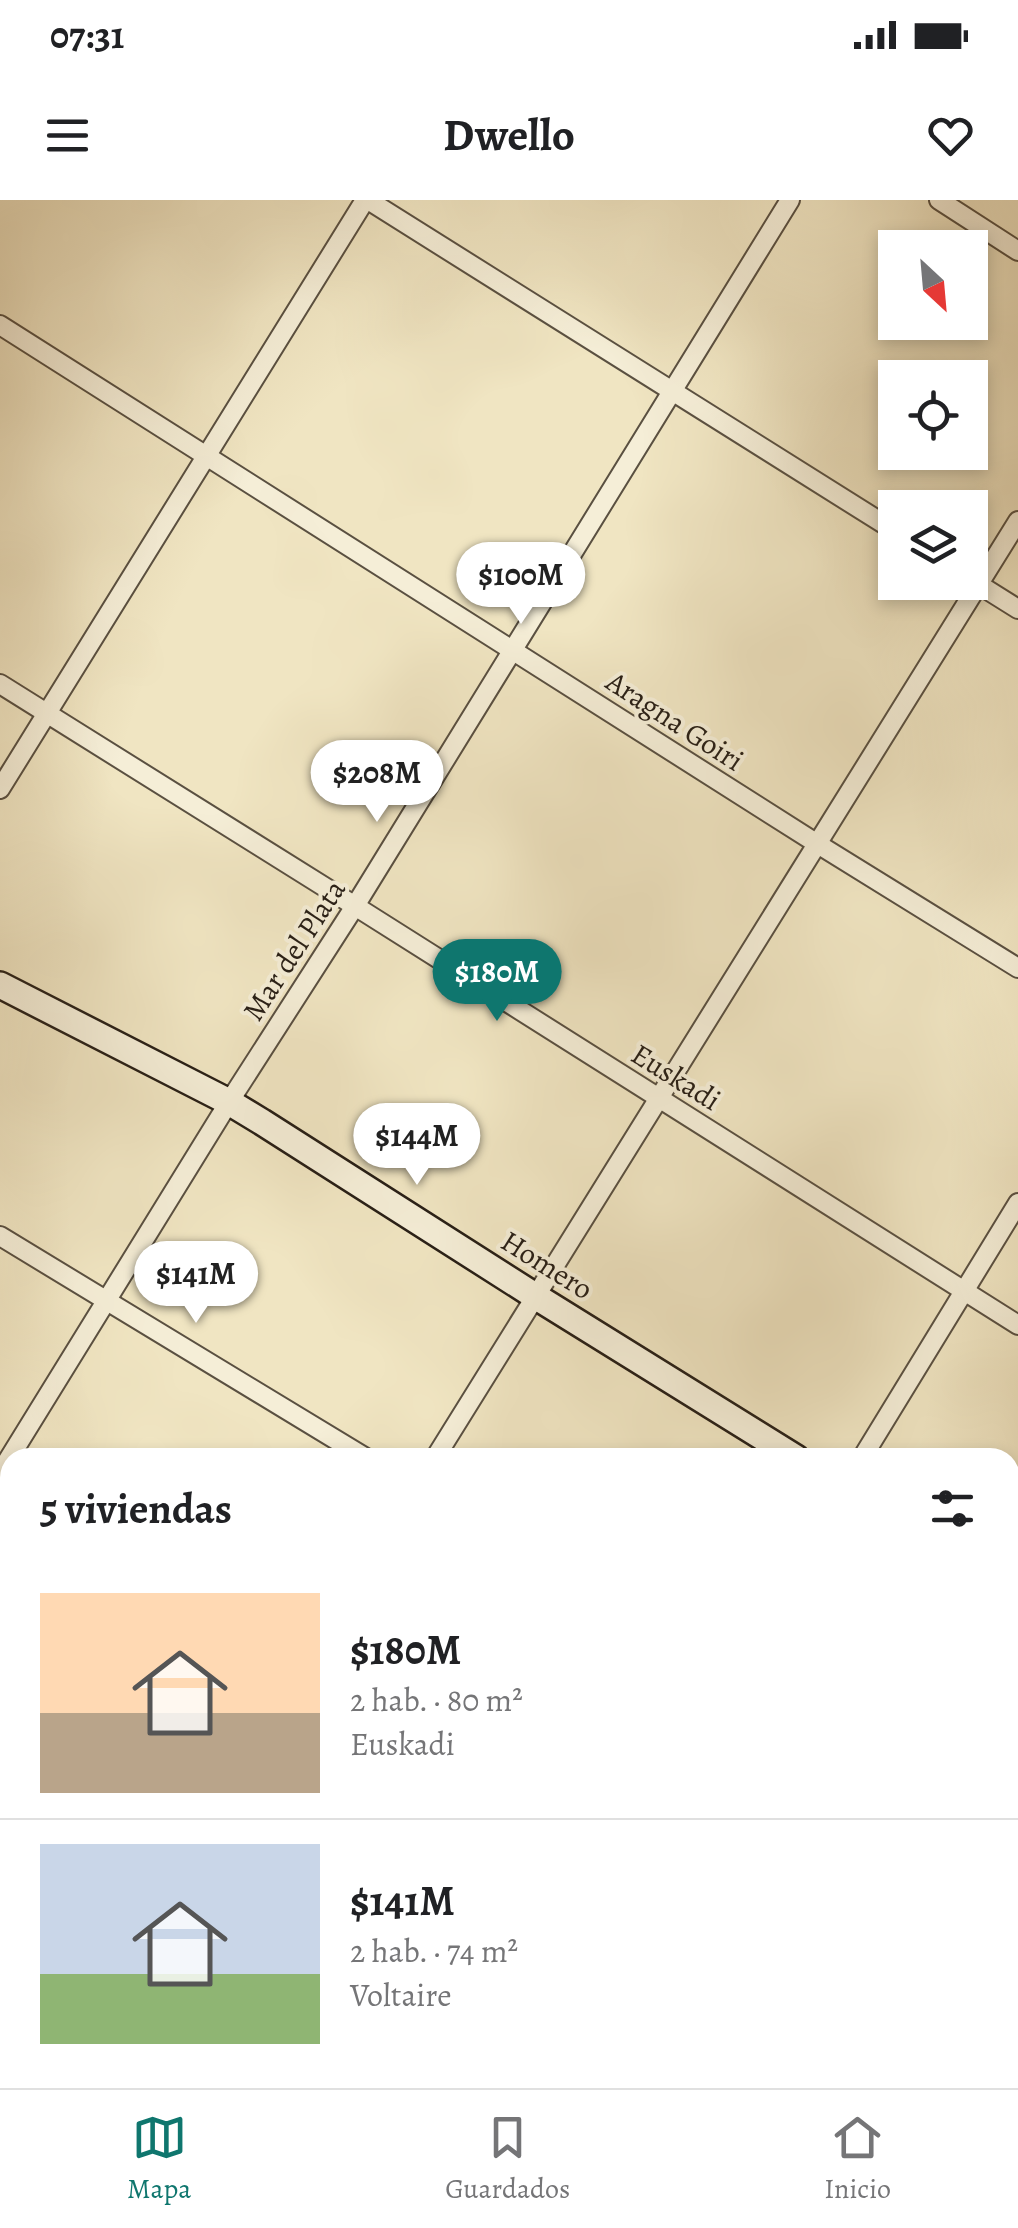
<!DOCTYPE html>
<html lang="es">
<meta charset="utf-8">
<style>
body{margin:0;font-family:Alegreya,serif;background:#f2f2f2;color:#202124;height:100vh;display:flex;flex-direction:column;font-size:38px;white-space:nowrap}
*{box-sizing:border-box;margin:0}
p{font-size:32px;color:#757577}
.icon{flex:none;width:55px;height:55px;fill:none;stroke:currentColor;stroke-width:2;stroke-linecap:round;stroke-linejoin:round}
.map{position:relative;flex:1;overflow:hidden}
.panel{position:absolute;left:0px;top:1248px;width:1020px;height:642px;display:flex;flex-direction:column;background:#fff;border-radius:30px 30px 0 0;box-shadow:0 5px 15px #0003}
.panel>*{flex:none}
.needle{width:65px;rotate:154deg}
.tools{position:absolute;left:878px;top:30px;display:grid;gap:20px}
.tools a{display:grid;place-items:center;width:110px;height:110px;border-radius:0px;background:#fff;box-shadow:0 5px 15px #0003;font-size:50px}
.price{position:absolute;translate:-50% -85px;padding:0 22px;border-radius:35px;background:#fff;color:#222;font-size:32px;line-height:65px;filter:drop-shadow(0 2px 5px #0008)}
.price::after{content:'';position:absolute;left:50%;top:60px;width:30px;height:22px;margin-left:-15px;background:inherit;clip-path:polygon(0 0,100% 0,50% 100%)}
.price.current{background:#0f766e;color:#fff}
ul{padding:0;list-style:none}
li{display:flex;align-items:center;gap:30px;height:250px;padding:0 40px}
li+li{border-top:2px solid #e0e0e0}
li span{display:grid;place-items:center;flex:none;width:280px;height:200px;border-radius:0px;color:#555}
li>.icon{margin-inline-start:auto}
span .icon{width:120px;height:120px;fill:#fffc;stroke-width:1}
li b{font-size:42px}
h2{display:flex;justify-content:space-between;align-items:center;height:120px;padding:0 40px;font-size:42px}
.status{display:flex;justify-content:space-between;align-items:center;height:70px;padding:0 50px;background:#fff;direction:ltr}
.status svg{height:28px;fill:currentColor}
header{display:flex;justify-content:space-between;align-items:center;height:130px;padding:0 40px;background:#fff;font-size:45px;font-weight:700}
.tabs{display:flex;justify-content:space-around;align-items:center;height:140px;border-top:2px solid #e0e0e0;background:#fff;font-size:28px;color:#757577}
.tabs a{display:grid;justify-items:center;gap:5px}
.tabs .current{color:#0f766e}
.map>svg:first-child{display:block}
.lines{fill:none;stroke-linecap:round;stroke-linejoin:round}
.street-casing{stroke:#5a5041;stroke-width:22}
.secondary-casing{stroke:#281f16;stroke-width:30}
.street{stroke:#f5eed7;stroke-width:18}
.secondary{stroke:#f5eed7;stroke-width:25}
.labels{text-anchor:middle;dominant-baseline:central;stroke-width:8;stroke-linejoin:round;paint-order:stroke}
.street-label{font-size:30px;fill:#281f16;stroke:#f5eed7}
</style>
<div class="status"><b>07:31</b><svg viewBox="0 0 49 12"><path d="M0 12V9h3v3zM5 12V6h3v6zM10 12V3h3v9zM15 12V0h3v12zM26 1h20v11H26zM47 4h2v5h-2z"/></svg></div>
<header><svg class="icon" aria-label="menu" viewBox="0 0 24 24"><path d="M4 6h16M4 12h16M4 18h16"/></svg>Dwello<svg class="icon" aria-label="heart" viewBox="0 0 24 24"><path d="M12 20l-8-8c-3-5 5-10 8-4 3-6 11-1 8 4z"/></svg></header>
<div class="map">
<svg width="1018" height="1888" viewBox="0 0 1018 1888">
<rect width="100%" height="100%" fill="#f0e5c2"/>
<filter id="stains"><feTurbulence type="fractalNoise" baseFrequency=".002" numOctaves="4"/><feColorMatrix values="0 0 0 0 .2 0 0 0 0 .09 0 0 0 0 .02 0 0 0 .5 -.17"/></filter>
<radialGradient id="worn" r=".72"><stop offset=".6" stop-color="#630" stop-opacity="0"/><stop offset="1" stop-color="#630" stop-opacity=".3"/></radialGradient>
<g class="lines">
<defs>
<g id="street">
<polyline points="368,0 895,331"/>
<polyline points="939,0 1018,51"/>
<polyline points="0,125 816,643 1018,768"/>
<polyline points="970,379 1018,409"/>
<polyline points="0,484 355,706 1018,1125"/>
<polyline points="0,589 365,0"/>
<polyline points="0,1036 366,1258"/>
<polyline points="435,1258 1018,321"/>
<polyline points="862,1258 1018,1003"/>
<polyline points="0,1273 229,902 355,706 790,0"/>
<polyline points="0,1490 10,1496"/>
<polyline points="1010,1642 1018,1646"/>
<polyline points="0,1659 10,1665"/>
<polyline points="1010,1695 1018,1682"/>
<polyline points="0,1733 10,1739"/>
<polyline points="0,1863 10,1869"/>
<polyline points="1010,1870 1018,1875"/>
<polyline points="29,1880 43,1888"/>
<polyline points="252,1880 266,1888"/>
<polyline points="375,1880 388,1888"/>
<polyline points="655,1880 669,1888"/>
<polyline points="463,1888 468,1880"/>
<polyline points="887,1888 892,1880"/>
</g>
<g id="secondary">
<polyline points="0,785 229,902 262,922 535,1096 796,1258"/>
<polyline points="1010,1393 1018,1398"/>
</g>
</defs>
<use href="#street" class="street-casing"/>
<use href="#secondary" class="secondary-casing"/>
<use href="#street" class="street"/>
<use href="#secondary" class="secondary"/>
</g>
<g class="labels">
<g class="street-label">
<text transform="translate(675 521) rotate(33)">Aragna Goiri</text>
<text transform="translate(294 750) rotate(-57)">Mar del Plata</text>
<text transform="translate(676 877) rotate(32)">Euskadi</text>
<text transform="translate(547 1065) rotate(32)">Homero</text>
</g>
</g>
<rect width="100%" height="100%" filter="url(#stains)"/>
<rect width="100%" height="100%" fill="url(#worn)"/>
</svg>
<div class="tools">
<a><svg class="needle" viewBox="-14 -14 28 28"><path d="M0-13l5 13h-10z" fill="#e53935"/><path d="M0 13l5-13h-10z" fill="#757577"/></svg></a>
<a><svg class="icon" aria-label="locate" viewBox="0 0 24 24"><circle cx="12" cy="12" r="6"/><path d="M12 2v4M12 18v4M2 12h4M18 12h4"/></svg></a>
<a><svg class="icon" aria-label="layers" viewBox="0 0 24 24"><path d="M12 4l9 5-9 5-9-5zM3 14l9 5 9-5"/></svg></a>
</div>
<b class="price" style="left:521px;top:427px">$100M</b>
<b class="price" style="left:377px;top:625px">$208M</b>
<b class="price current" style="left:497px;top:824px">$180M</b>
<b class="price" style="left:417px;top:988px">$144M</b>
<b class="price" style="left:196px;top:1126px">$141M</b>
<section class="panel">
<h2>5 viviendas<svg class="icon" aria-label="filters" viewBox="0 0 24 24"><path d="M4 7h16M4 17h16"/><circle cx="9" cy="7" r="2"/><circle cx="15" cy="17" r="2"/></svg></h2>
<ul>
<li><span style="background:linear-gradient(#ffd9b3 60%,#b9a48a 0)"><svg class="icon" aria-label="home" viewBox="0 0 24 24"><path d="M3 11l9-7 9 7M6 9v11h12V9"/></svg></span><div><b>$180M</b><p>2 hab. · 80 m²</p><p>Euskadi</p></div></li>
<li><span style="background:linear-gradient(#c9d6e8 65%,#8fb573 0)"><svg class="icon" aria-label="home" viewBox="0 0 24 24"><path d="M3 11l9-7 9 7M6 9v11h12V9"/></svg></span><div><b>$141M</b><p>2 hab. · 74 m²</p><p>Voltaire</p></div></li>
</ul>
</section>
</div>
<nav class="tabs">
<a class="current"><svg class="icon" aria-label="map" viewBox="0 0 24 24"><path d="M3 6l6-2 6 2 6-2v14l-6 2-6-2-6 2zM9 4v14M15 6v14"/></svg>Mapa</a>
<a><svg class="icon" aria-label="saved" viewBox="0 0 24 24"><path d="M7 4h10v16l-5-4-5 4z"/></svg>Guardados</a>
<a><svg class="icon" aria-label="home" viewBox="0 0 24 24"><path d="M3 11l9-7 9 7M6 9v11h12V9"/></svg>Inicio</a>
</nav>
